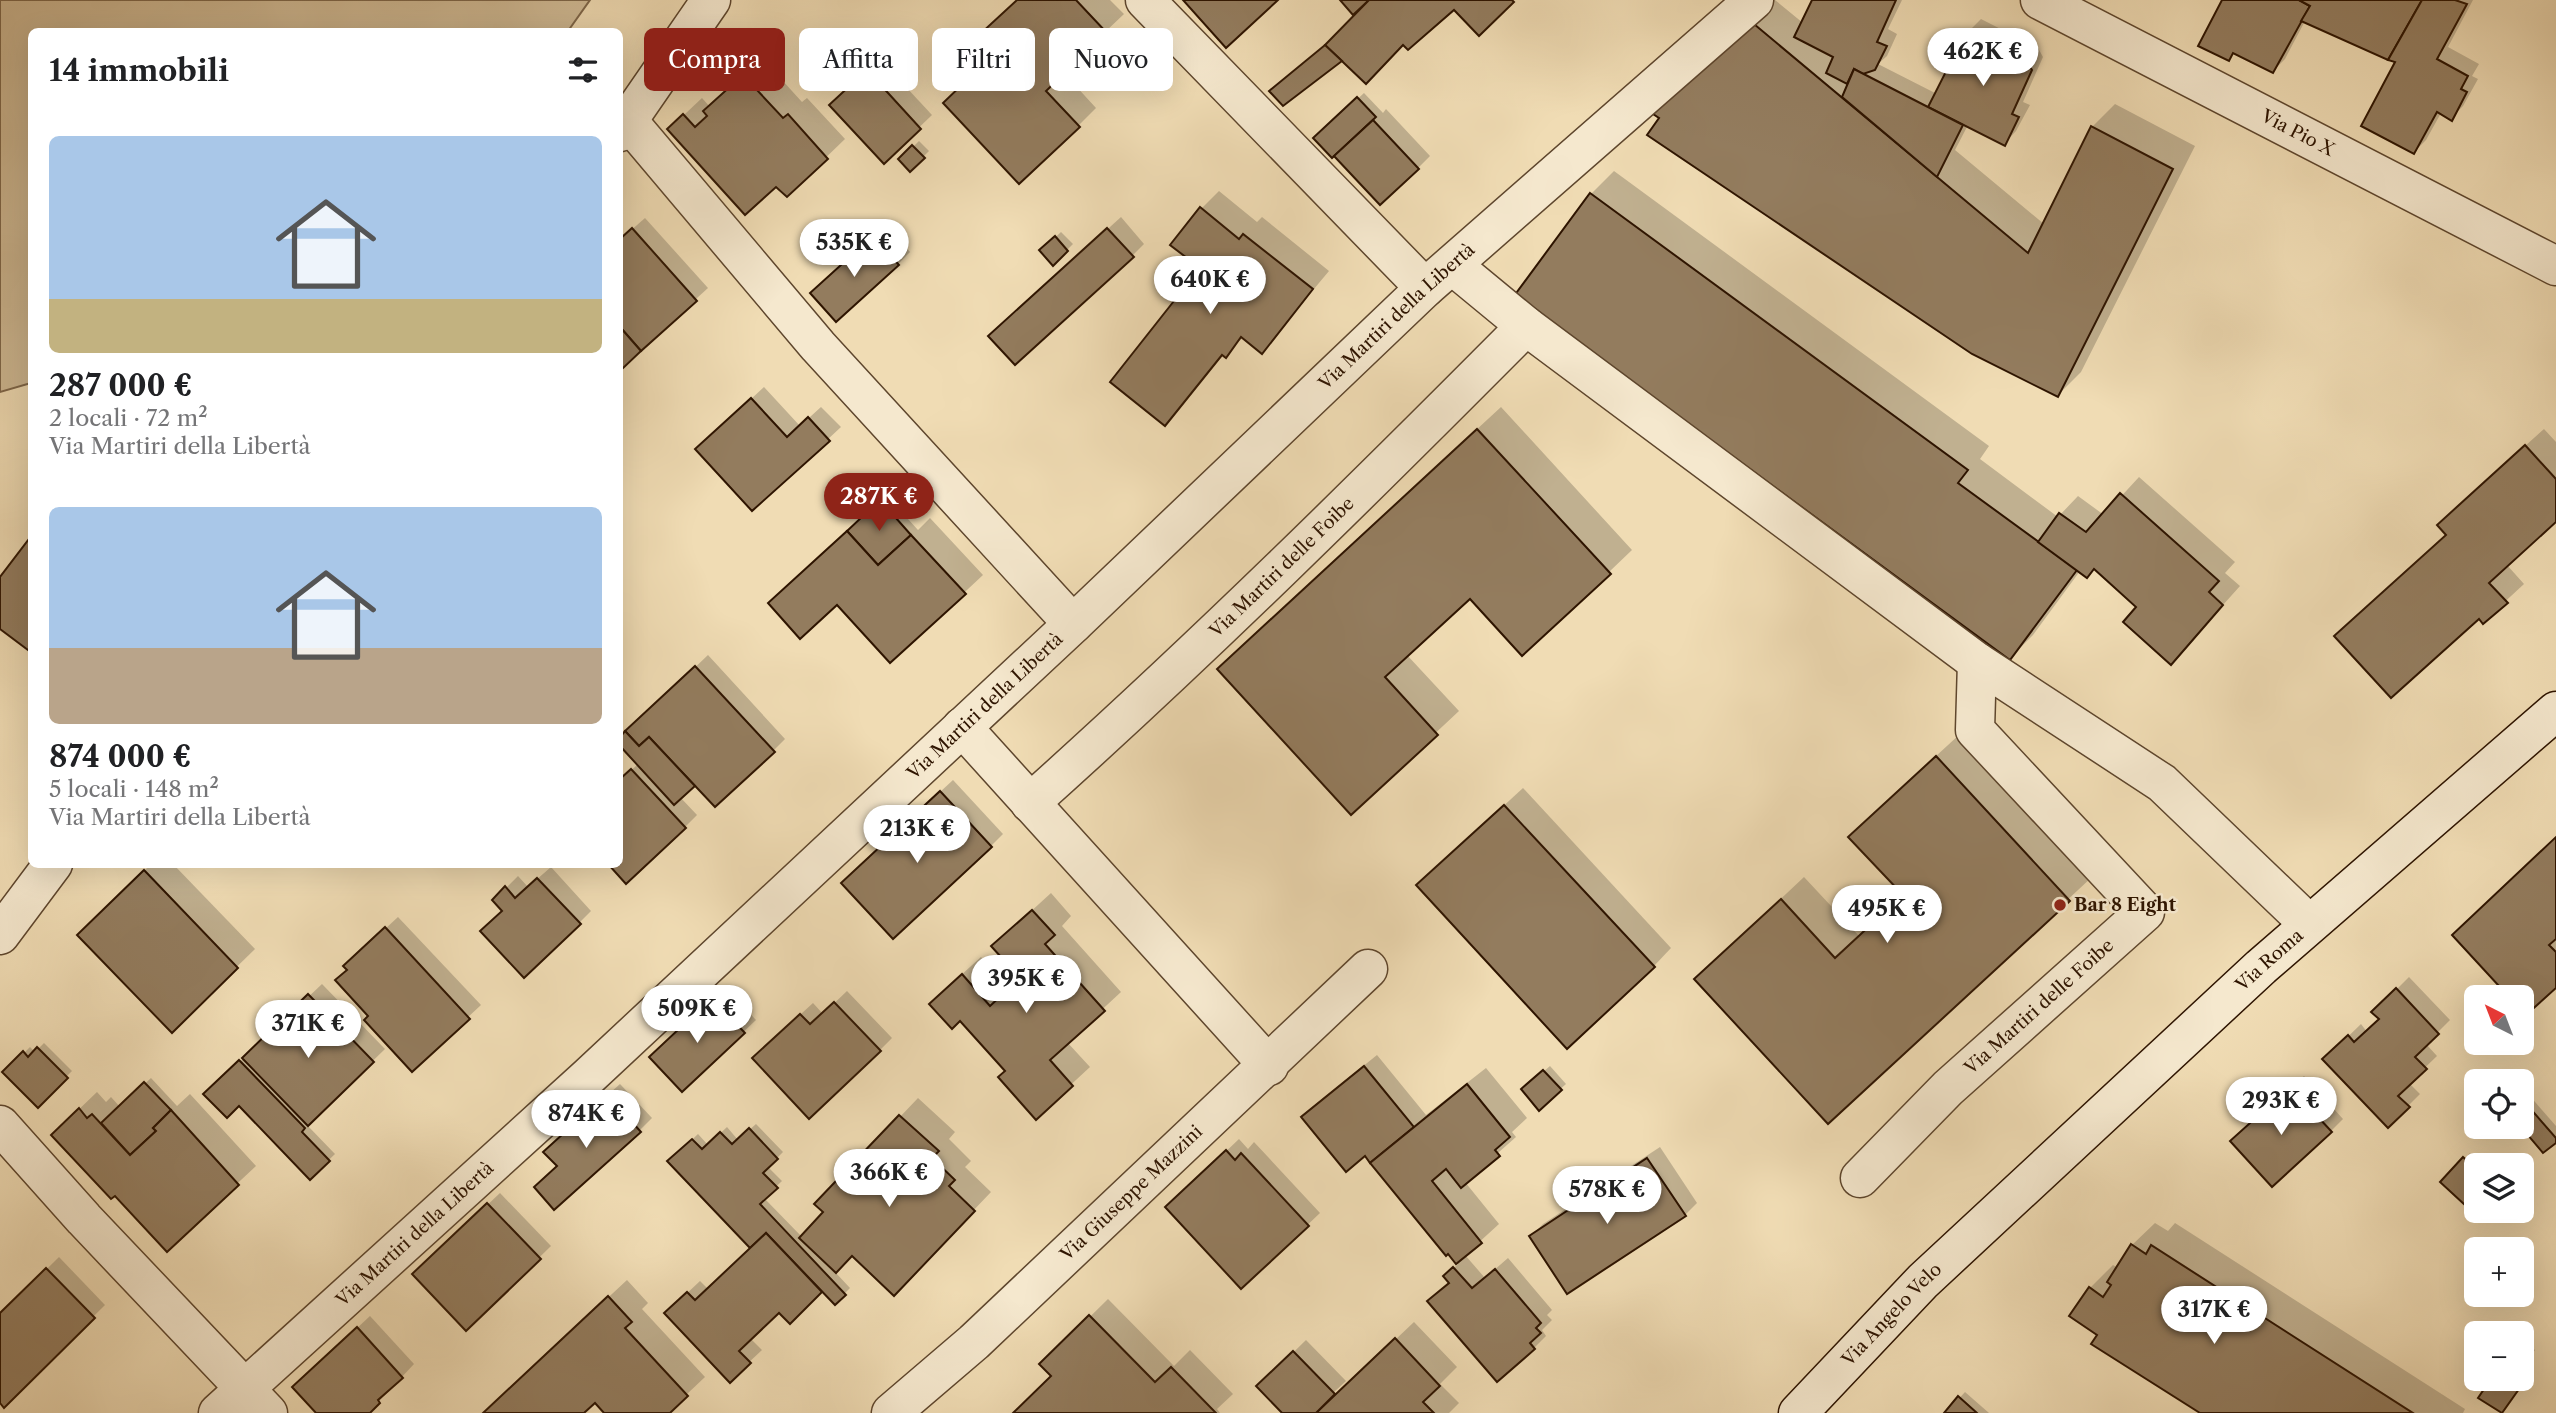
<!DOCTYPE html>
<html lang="it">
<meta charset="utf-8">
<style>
body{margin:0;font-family:"Libre Caslon Text",serif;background:#f2f2f2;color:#202124;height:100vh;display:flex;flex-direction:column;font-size:26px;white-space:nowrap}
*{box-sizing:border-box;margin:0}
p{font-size:23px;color:#757577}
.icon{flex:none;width:38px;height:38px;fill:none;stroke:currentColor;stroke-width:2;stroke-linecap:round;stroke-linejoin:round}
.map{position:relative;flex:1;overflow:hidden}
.panel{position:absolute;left:28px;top:28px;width:595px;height:840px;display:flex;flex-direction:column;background:#fff;border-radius:10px;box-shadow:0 7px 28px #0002}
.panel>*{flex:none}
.top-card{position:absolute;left:644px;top:28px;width:665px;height:63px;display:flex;gap:14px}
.needle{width:46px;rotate:318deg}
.fabs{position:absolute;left:2464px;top:985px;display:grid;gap:14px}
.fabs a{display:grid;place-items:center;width:70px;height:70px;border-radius:10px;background:#fff;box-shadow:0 7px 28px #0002;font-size:35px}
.price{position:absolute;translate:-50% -60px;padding:0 16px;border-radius:24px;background:#fff;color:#222;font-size:23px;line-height:46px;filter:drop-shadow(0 2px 4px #0008)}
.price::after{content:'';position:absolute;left:50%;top:42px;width:21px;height:16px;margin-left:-10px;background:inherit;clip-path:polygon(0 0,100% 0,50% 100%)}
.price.on{background:#8f2418;color:#fff}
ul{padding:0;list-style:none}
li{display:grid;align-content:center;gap:14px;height:371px;padding:0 21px}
li span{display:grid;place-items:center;height:217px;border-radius:10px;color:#555}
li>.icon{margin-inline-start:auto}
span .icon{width:126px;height:126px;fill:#fffc;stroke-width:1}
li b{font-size:30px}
h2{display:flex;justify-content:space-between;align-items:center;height:84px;padding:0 21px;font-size:30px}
.chip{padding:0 24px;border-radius:10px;background:#fff;box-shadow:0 7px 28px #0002;font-size:24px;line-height:63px}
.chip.on{background:#8f2418;color:#fff}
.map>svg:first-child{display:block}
.pitch{fill:#cfba95;stroke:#7e674a;stroke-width:2}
.shadow{fill:#0003}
.building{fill:#937c5e;stroke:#2e1400;stroke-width:2}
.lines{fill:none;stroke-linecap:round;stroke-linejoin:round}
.street-casing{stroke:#5e462d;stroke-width:41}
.secondary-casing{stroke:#2e1400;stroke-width:41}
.street{stroke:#f5e8ce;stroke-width:38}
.secondary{stroke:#f5e8ce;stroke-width:38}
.poi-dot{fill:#8f2418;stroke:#f5e8ce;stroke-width:2.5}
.labels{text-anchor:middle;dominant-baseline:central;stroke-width:5;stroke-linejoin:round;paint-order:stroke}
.street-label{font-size:18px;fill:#2e1400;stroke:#f5e8ce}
.poi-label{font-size:18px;font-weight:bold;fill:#2e1400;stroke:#f5e8ce;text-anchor:start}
</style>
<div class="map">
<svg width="2556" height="1413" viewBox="0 0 2556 1413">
<rect width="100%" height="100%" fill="#f0dcb4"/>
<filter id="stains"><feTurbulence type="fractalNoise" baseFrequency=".00286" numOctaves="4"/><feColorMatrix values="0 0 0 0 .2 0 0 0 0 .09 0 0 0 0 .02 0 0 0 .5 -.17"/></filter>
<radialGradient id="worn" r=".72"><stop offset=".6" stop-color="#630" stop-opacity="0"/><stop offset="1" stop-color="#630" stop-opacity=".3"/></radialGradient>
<polygon class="pitch" points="0,0 590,0 568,31 32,32 31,383 0,392"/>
<g class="shadow">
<polygon points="1018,0 1110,0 1124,14 1063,72 1096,108 1078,126 997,53"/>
<polygon points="1759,0 1775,0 1803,23 1814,0 1902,0 1888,29 1897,34 1887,56 1878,64 1937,94 1969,31 1981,19 2038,48 2043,57 2023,102 2030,105 2016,131 2004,144 1968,125 1955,150 2044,224 2092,127 2115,104 2195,146 2081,372 2058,395 1649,134"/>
<polygon points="2224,0 2473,0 2448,47 2479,64 2472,76 2478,79 2463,106 2451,118 2441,113 2426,140 2414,152 2398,61 2305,21 2285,59 2273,71 2235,52 2228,59"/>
<polygon points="762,58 802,102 807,98 845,139 787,195 776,184 669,129 702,98 710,107"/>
<polygon points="880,59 932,115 884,161 844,93"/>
<polygon points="1364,93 1383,113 1386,109 1430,156 1418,168 1315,138"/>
<polygon points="919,141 929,151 910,170 901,159"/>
<polygon points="1614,171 1989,446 1980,459 2058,517 2078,496 2104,515 2139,477 2235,562 2225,573 2240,586 2188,644 2095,568 2080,571 2033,635 2010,658 1591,194"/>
<polygon points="1219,191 1257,222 1262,217 1329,271 1262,351 1244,337 1224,354 1164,424 1203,268 1201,209"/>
<polygon points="1121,217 1144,244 1132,256 1003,324"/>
<polygon points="645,218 708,288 620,368 620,240"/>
<polygon points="886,225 910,252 898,264 824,281"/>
<polygon points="1061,232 1073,244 1053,264 1041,251"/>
<polygon points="764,387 800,426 821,407 841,427 753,509 710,437"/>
<polygon points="1501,407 1632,550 1609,572 1470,597 1407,655 1459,711 1351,812 1242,646"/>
<polygon points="2544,429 2556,442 2556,520 2507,565 2524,584 2484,621 2457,507"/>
<polygon points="887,496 918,530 930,518 983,575 891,661 837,602 866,515"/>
<polygon points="708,655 785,739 773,751 695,784 680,797 697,815 685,827 620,864 620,781 638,764 620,744 620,739"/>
<polygon points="1960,734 2092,877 1828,1122 1719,957 1804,877 1859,936 1904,894 1873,814"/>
<polygon points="953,780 1003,834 991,846 855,871"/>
<polygon points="1523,788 1671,948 1654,966 1436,868"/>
<polygon points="2556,838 2556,985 2526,1013 2522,1008 2522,998"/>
<polygon points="151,864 173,864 255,949 172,1030 80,935"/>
<polygon points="551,867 591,911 579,923 504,910 494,900 518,876 528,887"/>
<polygon points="1051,893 1071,916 1062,926 1121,992 1067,1042 1090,1067 1036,1117 949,986 981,957 1009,989 1022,978 993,946"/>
<polygon points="398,917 481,1005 412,1069 371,1016 349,969 358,954"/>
<polygon points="2409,977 2450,1020 2426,1044 2437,1056 2409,1083 2420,1094 2388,1126 2325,1059 2361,1024 2367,1032 2381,1019 2374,1012"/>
<polygon points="322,984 385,1049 307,1125 335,1154 310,1178 239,1104 206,1094"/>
<polygon points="725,987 756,1020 682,1090 663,1045"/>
<polygon points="847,991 892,1038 880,1050 766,1046 813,1003 823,1014"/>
<polygon points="44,1043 72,1071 38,1105 5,1072 30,1047 35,1052"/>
<polygon points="1377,1055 1426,1115 1486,1068 1527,1118 1512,1132 1516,1137 1465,1182 1499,1224 1465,1255 1485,1278 1508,1258 1552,1310 1547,1315 1552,1320 1542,1330 1546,1336 1534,1348 1450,1282 1446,1276 1458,1264 1448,1252 1446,1254 1365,1154 1315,1105"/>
<polygon points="1550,1066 1566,1084 1539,1108 1529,1084"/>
<polygon points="2304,1076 2343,1119 2331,1131 2245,1129"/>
<polygon points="151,1078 177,1106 190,1094 256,1166 167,1249 115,1193 71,1117 97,1092 106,1102 111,1097 120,1107"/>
<polygon points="620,1084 652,1118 640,1130 558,1165 558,1140"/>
<polygon points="2522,1087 2556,1126 2556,1140 2522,1126"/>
<polygon points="918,1098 955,1132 949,1139 971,1161 965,1167 991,1192 911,1276 853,1254 835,1272 850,1288 835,1303 822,1290 790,1321 779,1310 750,1338 762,1350 730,1380 666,1313 700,1281 708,1289 752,1247 670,1161 698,1134 708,1145 727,1127 738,1140 756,1124 783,1152 768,1167 782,1181 764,1198 802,1237 825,1212 817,1204"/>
<polygon points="1239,1139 1248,1149 1254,1142 1320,1213 1242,1287 1180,1195"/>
<polygon points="1660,1147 1697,1203 1685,1215 1531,1236 1543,1224"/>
<polygon points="2470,1153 2484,1166 2476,1166 2476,1191 2465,1202 2443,1182"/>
<polygon points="500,1193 551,1246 466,1329 427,1262"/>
<polygon points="2155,1223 2168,1231 2175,1223 2465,1409 2463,1413 2203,1413 2100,1334 2090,1288 2113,1265 2118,1268 2132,1245"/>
<polygon points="59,1257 105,1305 4,1405 0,1401 0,1315"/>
<polygon points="627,1280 648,1303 642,1309 705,1377 667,1413 607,1413 595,1400 582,1413 484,1413"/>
<polygon points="1108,1299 1174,1366 1190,1350 1233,1394 1217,1409 1220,1413 1015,1413 1053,1376 1042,1364"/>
<polygon points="370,1316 414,1364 368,1413 319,1413 307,1375"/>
<polygon points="1414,1322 1457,1367 1440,1384 1459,1403 1449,1413 1284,1413 1259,1386 1306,1340 1346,1381 1334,1392 1337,1395"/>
<polygon points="2505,1329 2512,1334 2500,1334"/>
<polygon points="2522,1341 2535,1350 2522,1368"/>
<polygon points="2493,1379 2518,1379 2524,1383 2507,1406"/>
<polygon points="1965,1392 1989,1413 1946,1413"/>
</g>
<g class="building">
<polygon points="1017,0 1076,0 1107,33 1046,91 1080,127 1019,184 943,103 995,53 979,35"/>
<polygon points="1183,0 1278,0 1226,48"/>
<polygon points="1340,0 1369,0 1353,15"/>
<polygon points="1369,0 1512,0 1514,2 1479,36 1454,10 1408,50 1403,45 1366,84 1325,45"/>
<polygon points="1812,0 1896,0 1877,42 1887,46 1875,70 1863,74 1854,69 1847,84 1826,73 1833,57 1794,37"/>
<polygon points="2222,0 2299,0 2310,6 2273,73 2233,53 2229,61 2198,46"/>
<polygon points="2299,0 2422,0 2388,60 2301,21 2310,6"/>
<polygon points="2422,0 2455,0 2467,4 2437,59 2468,76 2461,89 2467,92 2452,121 2437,112 2414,154 2361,126 2395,62 2388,60"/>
<polygon points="1742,14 2028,253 2091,126 2173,169 2058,397 1972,354 1647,135 1659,118 1644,108"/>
<polygon points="1967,30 2026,60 2032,70 2012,114 2019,117 2005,146 1928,107"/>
<polygon points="1325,45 1342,61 1283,106 1269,91"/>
<polygon points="1854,69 1963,125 1937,177 1842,97"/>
<polygon points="867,70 921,129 884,164 829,105"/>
<polygon points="743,75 783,118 788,114 828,159 787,197 776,187 745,215 667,129 683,114 695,127 707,116 703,111"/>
<polygon points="1357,97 1376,117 1332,158 1313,138"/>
<polygon points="1373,120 1419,169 1380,205 1334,156"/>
<polygon points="912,145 925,158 910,172 898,159"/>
<polygon points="1590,193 1968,470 1958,483 2077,570 2010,660 1514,296"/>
<polygon points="1200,207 1239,239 1243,234 1313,289 1262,354 1241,337 1226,358 1222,355 1165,426 1110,382 1200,268 1170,245"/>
<polygon points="632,228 697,301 641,351 620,327 620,239"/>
<polygon points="1107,228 1134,257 1015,365 988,336"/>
<polygon points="873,236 899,265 836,322 810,293"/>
<polygon points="1055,236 1068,251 1053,266 1039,250"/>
<polygon points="620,327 641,351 620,371"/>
<polygon points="751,398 787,437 808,417 830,441 752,511 695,449"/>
<polygon points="1477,429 1611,574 1522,656 1470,599 1385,677 1438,735 1351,815 1217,669"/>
<polygon points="2525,445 2556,479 2556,522 2489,583 2508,603 2483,624 2479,619 2391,698 2334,636 2446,535 2437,525"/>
<polygon points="2120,493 2219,581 2209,592 2223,605 2171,665 2123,622 2136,607 2094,569 2087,578 2038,542 2059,513 2086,532"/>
<polygon points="880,500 911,535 878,565 847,531"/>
<polygon points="847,531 878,565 911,535 966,594 890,663 837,605 800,639 768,603"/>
<polygon points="32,535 32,653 0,629 0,577"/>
<polygon points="695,666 775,752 715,807 649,737 639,746 625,731"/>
<polygon points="625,731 639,746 649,737 695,786 674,805 620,746 620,737"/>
<polygon points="1936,756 2070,901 1828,1124 1694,979 1781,899 1835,958 1903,895 1848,837"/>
<polygon points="631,769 686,828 626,884 608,864 620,864 620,779"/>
<polygon points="940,791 992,847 893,939 841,883"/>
<polygon points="1504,805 1655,967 1567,1049 1416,885"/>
<polygon points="2556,837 2556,939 2549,945 2556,952 2556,988 2526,1015 2522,1010 2522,998 2510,998 2452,935"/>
<polygon points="144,870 238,968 172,1033 77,935"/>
<polygon points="537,878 581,924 524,978 480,931 502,911 492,900 505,886 515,898"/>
<polygon points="1032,910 1055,935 1045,944 1105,1011 1050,1060 1073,1086 1036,1120 998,1077 1005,1071 960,1021 952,1029 929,1004 962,974 990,1006 1020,978 991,946"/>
<polygon points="385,927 470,1019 412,1072 364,1020 368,1016 335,980 347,970 343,966"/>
<polygon points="2396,988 2439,1034 2415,1057 2427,1069 2398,1096 2410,1107 2388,1128 2322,1059 2348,1035 2354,1042 2379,1019 2371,1012"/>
<polygon points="308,994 374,1062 308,1126 242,1058"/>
<polygon points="712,998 745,1033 682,1092 649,1057"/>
<polygon points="834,1002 881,1051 809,1119 752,1058 800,1014 810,1024"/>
<polygon points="37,1047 68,1078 38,1108 2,1072 23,1051 28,1057"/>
<polygon points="239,1060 305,1128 302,1132 330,1161 310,1180 239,1106 227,1118 203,1094"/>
<polygon points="1364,1066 1414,1127 1370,1163 1365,1156 1346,1172 1301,1117"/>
<polygon points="1543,1070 1562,1090 1539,1111 1521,1089"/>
<polygon points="144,1082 171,1110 153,1128 156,1131 130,1155 101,1123"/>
<polygon points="1467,1084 1510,1137 1495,1150 1500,1156 1461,1188 1446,1169 1432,1181 1482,1243 1456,1264 1448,1254 1446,1256 1370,1163"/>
<polygon points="2290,1087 2332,1132 2272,1187 2230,1141"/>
<polygon points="607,1094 641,1132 554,1210 534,1187 557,1166 543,1152"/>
<polygon points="2522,1099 2556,1138 2556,1143 2543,1153 2521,1127"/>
<polygon points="79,1108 87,1118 92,1114 130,1155 156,1131 153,1128 171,1110 239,1185 167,1252 115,1196 111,1199 51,1135"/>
<polygon points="899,1115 939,1151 932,1158 955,1180 949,1186 975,1211 894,1296 852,1256 836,1273 799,1238 823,1212 814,1204"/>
<polygon points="749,1128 778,1159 763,1173 778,1188 760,1204 846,1295 835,1305 766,1233 750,1248 667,1161 692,1139 702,1149 720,1132 732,1144"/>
<polygon points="1226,1150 1235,1160 1241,1153 1309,1226 1241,1289 1165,1207"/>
<polygon points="2463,1157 2476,1169 2476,1192 2465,1205 2440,1182"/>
<polygon points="1647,1158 1686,1216 1567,1294 1529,1236"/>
<polygon points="487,1203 541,1259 466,1331 412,1274"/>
<polygon points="766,1233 822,1292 790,1324 779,1313 739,1351 751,1363 730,1383 664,1313 687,1292 695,1300"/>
<polygon points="2131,1244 2146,1254 2151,1245 2413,1413 2200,1413 2091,1344 2097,1335 2069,1316 2089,1287 2103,1297 2111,1285 2107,1282"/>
<polygon points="1453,1267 1472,1288 1495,1269 1541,1323 1536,1328 1541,1333 1530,1343 1535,1349 1497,1382 1427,1301 1449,1283 1443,1276"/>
<polygon points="46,1268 95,1318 4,1408 0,1403 0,1313"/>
<polygon points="608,1296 632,1322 625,1328 688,1396 670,1413 604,1413 595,1403 584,1413 483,1413"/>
<polygon points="1089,1315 1155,1382 1171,1367 1216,1413 1013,1413 1051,1376 1039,1364"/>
<polygon points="357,1327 403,1378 378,1400 380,1403 370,1413 316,1413 292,1387"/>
<polygon points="1395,1338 1440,1386 1423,1402 1434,1413 1316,1413"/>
<polygon points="2522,1350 2530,1356 2522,1369"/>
<polygon points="1293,1351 1335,1394 1316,1413 1282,1413 1256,1386"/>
<polygon points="2491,1379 2514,1379 2511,1384 2519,1389 2502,1413 2478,1398"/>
<polygon points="1958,1396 1977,1413 1944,1413"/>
</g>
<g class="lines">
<defs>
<g id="street">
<polyline points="1145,0 1425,288"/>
<path id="s1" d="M2040,0L2556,266"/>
<polyline points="628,121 818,346 1073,624"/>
<polyline points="620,132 711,0"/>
<polyline points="1452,265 1526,326 1977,662 2162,783 2308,923"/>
<polyline points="962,727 1269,1066"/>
<path id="s2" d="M1030,803C1201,650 1364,489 1526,326"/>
<polyline points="0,935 53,864"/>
<polyline points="0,1125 84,1219 268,1413"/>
<path id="s3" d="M1860,1178L1948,1088L2145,912L1975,730L1977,662"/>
<path id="s4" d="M218,1413L588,1077L1073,624L1425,288L1754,0"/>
<path id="s5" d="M891,1413L974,1342L1368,969"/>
</g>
<g id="secondary">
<path id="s6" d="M1798,1413L1923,1281L2261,967L2556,711"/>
</g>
</defs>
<use href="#street" class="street-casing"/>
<use href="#secondary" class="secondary-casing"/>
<use href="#street" class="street"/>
<use href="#secondary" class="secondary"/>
</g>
<circle class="poi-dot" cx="2060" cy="905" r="7"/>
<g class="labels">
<g class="street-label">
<text stroke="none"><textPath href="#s1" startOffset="290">Via Pio X</textPath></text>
<text stroke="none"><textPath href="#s4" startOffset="1610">Via Martiri della Libertà</textPath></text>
<text stroke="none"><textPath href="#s2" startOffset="345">Via Martiri delle Foibe</textPath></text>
<text stroke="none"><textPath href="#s4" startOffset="1043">Via Martiri della Libertà</textPath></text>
<text stroke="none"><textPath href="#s6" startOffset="654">Via Roma</textPath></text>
<text stroke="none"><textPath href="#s3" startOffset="248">Via Martiri delle Foibe</textPath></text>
<text stroke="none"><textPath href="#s5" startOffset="326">Via Giuseppe Mazzini</textPath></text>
<text stroke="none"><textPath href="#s4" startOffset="266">Via Martiri della Libertà</textPath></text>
<text stroke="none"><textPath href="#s6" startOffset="136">Via Angelo Velo</textPath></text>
</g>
<g class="poi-label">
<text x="2074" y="905">Bar 8 Eight</text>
</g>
</g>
<rect width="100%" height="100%" filter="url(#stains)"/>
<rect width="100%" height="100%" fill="url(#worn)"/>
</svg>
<div class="fabs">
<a><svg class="needle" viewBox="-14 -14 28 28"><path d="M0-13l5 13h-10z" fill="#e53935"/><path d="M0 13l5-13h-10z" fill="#757577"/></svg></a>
<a><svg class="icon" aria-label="locate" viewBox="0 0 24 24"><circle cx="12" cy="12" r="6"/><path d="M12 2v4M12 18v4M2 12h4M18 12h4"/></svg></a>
<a><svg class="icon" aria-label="layers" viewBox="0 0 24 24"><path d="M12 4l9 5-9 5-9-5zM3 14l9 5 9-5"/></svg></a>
<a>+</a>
<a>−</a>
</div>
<b class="price" style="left:1983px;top:88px">462K €</b>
<b class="price" style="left:854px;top:279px">535K €</b>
<b class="price" style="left:1210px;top:316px">640K €</b>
<b class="price on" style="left:879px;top:533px">287K €</b>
<b class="price" style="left:917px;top:865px">213K €</b>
<b class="price" style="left:1887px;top:945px">495K €</b>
<b class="price" style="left:1026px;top:1015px">395K €</b>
<b class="price" style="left:697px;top:1045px">509K €</b>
<b class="price" style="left:308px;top:1060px">371K €</b>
<b class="price" style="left:2281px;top:1137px">293K €</b>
<b class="price" style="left:586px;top:1150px">874K €</b>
<b class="price" style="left:889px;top:1209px">366K €</b>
<b class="price" style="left:1607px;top:1226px">578K €</b>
<b class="price" style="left:2214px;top:1346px">317K €</b>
<div class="top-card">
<a class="chip on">Compra</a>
<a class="chip">Affitta</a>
<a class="chip">Filtri</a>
<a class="chip">Nuovo</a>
</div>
<section class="panel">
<h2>14 immobili<svg class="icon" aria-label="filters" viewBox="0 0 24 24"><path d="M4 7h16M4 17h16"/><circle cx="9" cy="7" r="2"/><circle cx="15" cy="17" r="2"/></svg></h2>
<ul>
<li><span style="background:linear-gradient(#a9c7e8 75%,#c2b280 0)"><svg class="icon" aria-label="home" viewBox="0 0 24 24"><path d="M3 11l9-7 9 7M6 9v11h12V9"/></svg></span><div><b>287 000 €</b><p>2 locali · 72 m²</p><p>Via Martiri della Libertà</p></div></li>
<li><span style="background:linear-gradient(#a9c7e8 65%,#b9a48a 0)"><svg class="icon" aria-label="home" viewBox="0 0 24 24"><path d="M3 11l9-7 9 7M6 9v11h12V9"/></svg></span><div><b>874 000 €</b><p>5 locali · 148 m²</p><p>Via Martiri della Libertà</p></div></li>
</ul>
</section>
</div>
